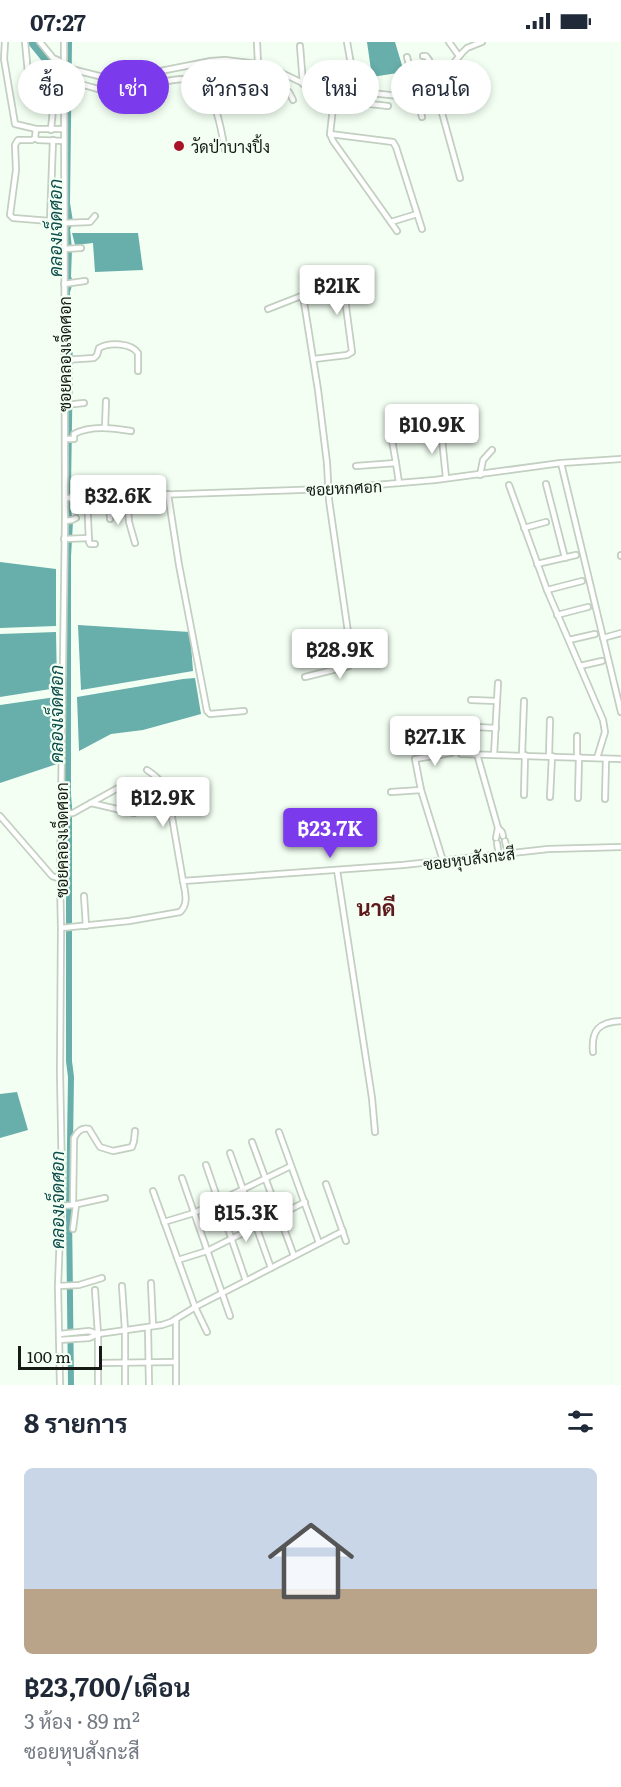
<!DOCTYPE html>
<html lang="th">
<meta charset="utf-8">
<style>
body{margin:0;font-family:Literata,Sarabun,serif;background:#f2f2f3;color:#1f2937;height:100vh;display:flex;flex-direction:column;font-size:22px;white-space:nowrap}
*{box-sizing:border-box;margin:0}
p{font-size:20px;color:#747a83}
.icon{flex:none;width:33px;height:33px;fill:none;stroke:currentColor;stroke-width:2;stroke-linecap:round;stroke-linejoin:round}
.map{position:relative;height:1343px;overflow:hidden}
.details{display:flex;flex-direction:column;background:#fff;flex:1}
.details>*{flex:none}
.top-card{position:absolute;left:18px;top:18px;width:585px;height:54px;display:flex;gap:12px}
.scale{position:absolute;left:18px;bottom:15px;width:84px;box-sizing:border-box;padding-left:6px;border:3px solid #151a15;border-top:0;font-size:16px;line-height:21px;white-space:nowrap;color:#151a15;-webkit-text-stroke:4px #f3fff3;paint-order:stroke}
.price{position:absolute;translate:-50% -51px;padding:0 14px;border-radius:6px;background:#fff;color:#222;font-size:20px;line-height:39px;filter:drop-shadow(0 2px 3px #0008)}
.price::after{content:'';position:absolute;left:50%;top:36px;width:18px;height:14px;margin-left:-9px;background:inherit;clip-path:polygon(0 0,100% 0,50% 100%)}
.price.current{background:#7c3aed;color:#fff}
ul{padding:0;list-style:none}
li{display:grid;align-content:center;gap:12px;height:318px;padding:0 24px}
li+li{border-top:2px solid #e0e1e3}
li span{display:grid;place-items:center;height:186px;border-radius:9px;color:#555}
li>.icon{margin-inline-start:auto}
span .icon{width:108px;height:108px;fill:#fffc;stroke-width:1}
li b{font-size:26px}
h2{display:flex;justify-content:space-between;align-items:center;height:72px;padding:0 24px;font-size:26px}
.chip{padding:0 21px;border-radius:27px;background:#fff;box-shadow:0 3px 9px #0003;font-size:21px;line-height:54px}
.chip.current{background:#7c3aed;color:#fff}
.status{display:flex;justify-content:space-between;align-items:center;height:42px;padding:0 30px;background:#fff;direction:ltr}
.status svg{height:16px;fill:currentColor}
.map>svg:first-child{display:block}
.water{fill:#68aeab}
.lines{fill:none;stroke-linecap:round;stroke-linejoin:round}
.canal{stroke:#68aeab;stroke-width:6}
.river{stroke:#68aeab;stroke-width:10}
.street-casing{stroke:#c2cfc1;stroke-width:8}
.street{stroke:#fff;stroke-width:4.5}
.poi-dot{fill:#a91327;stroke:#f3fff3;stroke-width:2}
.labels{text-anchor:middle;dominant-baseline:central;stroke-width:4.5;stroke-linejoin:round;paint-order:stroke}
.poi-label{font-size:16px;fill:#151a15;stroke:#f3fff3;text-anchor:start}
.street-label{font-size:16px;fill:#151a15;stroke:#f3fff3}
.water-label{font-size:18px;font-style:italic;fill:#0a4b49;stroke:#f3fff3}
.district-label{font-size:22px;font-weight:bold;fill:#5e191c;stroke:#f3fff3}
</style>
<div class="status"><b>07:27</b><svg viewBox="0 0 49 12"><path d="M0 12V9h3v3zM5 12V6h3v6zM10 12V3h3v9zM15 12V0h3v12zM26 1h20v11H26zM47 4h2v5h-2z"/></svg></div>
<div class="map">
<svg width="621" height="1343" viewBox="0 0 621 1343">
<rect width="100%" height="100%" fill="#f3fff3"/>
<g class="water">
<polygon points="367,0 395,0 404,30 372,35"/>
<polygon points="72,191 138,191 143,228 95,230 93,201 75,203"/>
<polygon points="0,520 56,527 56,584 0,586"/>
<polygon points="78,583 190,590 193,629 81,648"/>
<polygon points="56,590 57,646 0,655 0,592"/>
<polygon points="195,636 201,672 143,688 111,692 79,709 77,655 183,637"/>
<polygon points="56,655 57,722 0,741 0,663"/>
<polygon points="17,1050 28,1088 0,1096 0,1052"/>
</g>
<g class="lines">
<polyline class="canal" points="69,0 67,161 70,180 67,187 69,207 68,235 70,240 67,250 68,276 70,281 68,295 70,316 68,446 68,469 70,479 68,515 68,752 69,765 69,1019 71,1035 69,1169 71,1343"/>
<polyline class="river" points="33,0 50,21 68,34"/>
<defs>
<g id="street">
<polyline points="5,0 4,17 15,82 36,87 64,87"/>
<polyline points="25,0 28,31 27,49"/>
<polyline points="40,0 53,16 64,21"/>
<polyline points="257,0 258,22"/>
<polyline points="347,0 356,50"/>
<polyline points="449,0 459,14"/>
<polyline points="300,4 303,42"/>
<polyline points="423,14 426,14 429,18 438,40"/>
<polyline points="407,15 422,75"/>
<polyline points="63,25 115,38 211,19 225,18 265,23 311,45 400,54 418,50 438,40 462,11 467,6 482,0"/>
<path d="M28,31L39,30L48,32C58,46 52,71 51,88"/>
<path d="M64,41C81,39 97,49 114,50C128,50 142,45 156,42C165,40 178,35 188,38C217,46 220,84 225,108"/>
<polyline points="434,42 460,136"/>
<polyline points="274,43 289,50 293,58"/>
<path d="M258,45L264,48C273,47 278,39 281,30"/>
<polyline points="335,48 330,92 333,99 397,189"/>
<polyline points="334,58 388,64"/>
<polyline points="36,87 35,96 32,98 18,98 15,103 16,128 10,173 13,176 50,179 53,98"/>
<polyline points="330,92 393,100 396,105 422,187"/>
<polyline points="35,96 38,98 64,99"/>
<polyline points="391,180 417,172"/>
<polyline points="64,181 90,180 95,174"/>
<polyline points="64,207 81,206"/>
<polyline points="64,242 85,239"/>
<polyline points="303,254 318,348 327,421 329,458 352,618 349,624 305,635"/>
<polyline points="268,267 337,240 343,242 352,310 347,313 314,317"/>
<path d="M64,318L94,316L97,313L99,306C110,300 131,301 138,311V329"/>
<polyline points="65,363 84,361"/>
<polyline points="105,386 106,359"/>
<polyline points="441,387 446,436"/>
<path d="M65,397H74V392C91,383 113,386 131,389"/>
<polyline points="392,398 396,421"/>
<polyline points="561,421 621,670"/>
<polyline points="356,424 396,421 399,441"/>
<polyline points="480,433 483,418 492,408"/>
<polyline points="546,442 565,516"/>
<polyline points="509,443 547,548 603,678 605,690 597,716"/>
<polyline points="168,452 179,523 207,669 210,672 244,669"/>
<polyline points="87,454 89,500 90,502 95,502"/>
<polyline points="109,454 110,477"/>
<polyline points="127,454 129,480 135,501"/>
<polyline points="65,456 328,447 435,438 561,421 621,417"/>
<polyline points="65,479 72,478 76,476"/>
<polyline points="524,486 546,480"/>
<polyline points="64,497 89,496"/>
<polyline points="621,513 621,514"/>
<polyline points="537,522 576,513"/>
<polyline points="547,548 582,539"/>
<polyline points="557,573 588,565"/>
<polyline points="603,596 621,591"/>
<polyline points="569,598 595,592"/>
<polyline points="580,624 602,619"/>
<polyline points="471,658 497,659"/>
<polyline points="456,684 496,686"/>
<polyline points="461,712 621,717"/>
<polyline points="477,712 498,786 502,790 503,794"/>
<polyline points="494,713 498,641"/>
<polyline points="522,713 524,659"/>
<polyline points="549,714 550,678"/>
<polyline points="577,715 577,694"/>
<path d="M147,728C158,735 163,741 168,752L183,839"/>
<polyline points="391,750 421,748"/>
<polyline points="524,753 525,713"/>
<polyline points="550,755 552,714"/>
<polyline points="578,756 579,715"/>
<polyline points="605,757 606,717"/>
<polyline points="91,761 134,771"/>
<polyline points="61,772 73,771 127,741"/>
<polyline points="0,774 52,834 60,837"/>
<polyline points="496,796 498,786"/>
<polyline points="505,799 508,811"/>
<polyline points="497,801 499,813"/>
<polyline points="443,819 421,748 415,717 451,711"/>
<polyline points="337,828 372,1056 375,1090"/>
<polyline points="84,854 86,884"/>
<path d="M61,886L129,879L180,870C189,862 185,850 183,839L403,823L548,807L621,805"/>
<path d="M593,1010C591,988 599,980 621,979"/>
<polyline points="279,1090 319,1201"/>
<polyline points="252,1100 294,1214"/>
<polyline points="230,1111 271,1226"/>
<polyline points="206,1123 246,1239"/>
<polyline points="182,1136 230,1274"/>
<polyline points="326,1142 346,1199"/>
<polyline points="153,1149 195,1265 207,1290"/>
<polyline points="73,1163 105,1156"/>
<path d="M61,1164L73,1163L74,1096C77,1090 81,1085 89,1087L100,1105L113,1109L132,1105L134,1099L135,1089"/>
<polyline points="164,1180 194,1171 291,1124"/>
<polyline points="73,1187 76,1163"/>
<polyline points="178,1218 207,1209 305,1160"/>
<polyline points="151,1241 153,1284"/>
<polyline points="58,1244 79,1243 102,1236"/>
<polyline points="122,1244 125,1288 125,1343"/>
<polyline points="95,1248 98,1292 98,1343"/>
<polyline points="176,1277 176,1343"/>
<polyline points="148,1285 149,1343"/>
<polyline points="59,1292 89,1289 98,1292"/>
<polyline points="59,1298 89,1296 98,1292 162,1283 171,1280 197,1264 343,1189"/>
<polyline points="98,1321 176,1320"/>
<polyline points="60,1343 58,1244 62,1138 60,1030 61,886 60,837 65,479 64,0"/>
</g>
</defs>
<use href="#street" class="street-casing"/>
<use href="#street" class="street"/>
</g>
<circle class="poi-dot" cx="179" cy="104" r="6"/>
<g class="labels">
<g class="poi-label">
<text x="191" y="104">วัดป่าบางปิ้ง</text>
</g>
<g class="street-label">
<text transform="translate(64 312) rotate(-90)">ซอยคลองเจ็ดศอก</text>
<text transform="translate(344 445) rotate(-3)">ซอยหกศอก</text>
<text transform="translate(61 798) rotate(-90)">ซอยคลองเจ็ดศอก</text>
<text transform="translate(469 816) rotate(-7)">ซอยหุบสังกะสี</text>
</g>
<g class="water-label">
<text transform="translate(54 186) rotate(-90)">คลองเจ็ดศอก</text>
<text transform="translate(55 672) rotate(-90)">คลองเจ็ดศอก</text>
<text transform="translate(56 1158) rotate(-90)">คลองเจ็ดศอก</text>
</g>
<g class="district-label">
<text x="376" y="864">นาดี</text>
</g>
</g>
</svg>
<div class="scale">100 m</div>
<b class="price" style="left:337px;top:274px">฿21K</b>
<b class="price" style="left:432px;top:413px">฿10.9K</b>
<b class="price" style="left:118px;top:484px">฿32.6K</b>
<b class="price" style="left:340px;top:638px">฿28.9K</b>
<b class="price" style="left:435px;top:725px">฿27.1K</b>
<b class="price" style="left:163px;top:786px">฿12.9K</b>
<b class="price current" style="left:330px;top:817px">฿23.7K</b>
<b class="price" style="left:246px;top:1201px">฿15.3K</b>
<div class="top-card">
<a class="chip">ซื้อ</a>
<a class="chip current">เช่า</a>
<a class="chip">ตัวกรอง</a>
<a class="chip">ใหม่</a>
<a class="chip">คอนโด</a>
</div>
</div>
<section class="details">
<h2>8 รายการ<svg class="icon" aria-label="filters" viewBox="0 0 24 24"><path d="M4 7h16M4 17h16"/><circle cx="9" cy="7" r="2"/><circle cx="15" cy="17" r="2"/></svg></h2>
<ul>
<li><span style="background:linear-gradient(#c9d6e8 65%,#b9a48a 0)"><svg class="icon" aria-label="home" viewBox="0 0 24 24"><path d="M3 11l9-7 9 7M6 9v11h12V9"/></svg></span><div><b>฿23,700/เดือน</b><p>3 ห้อง · 89 m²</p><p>ซอยหุบสังกะสี</p></div></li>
</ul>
</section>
